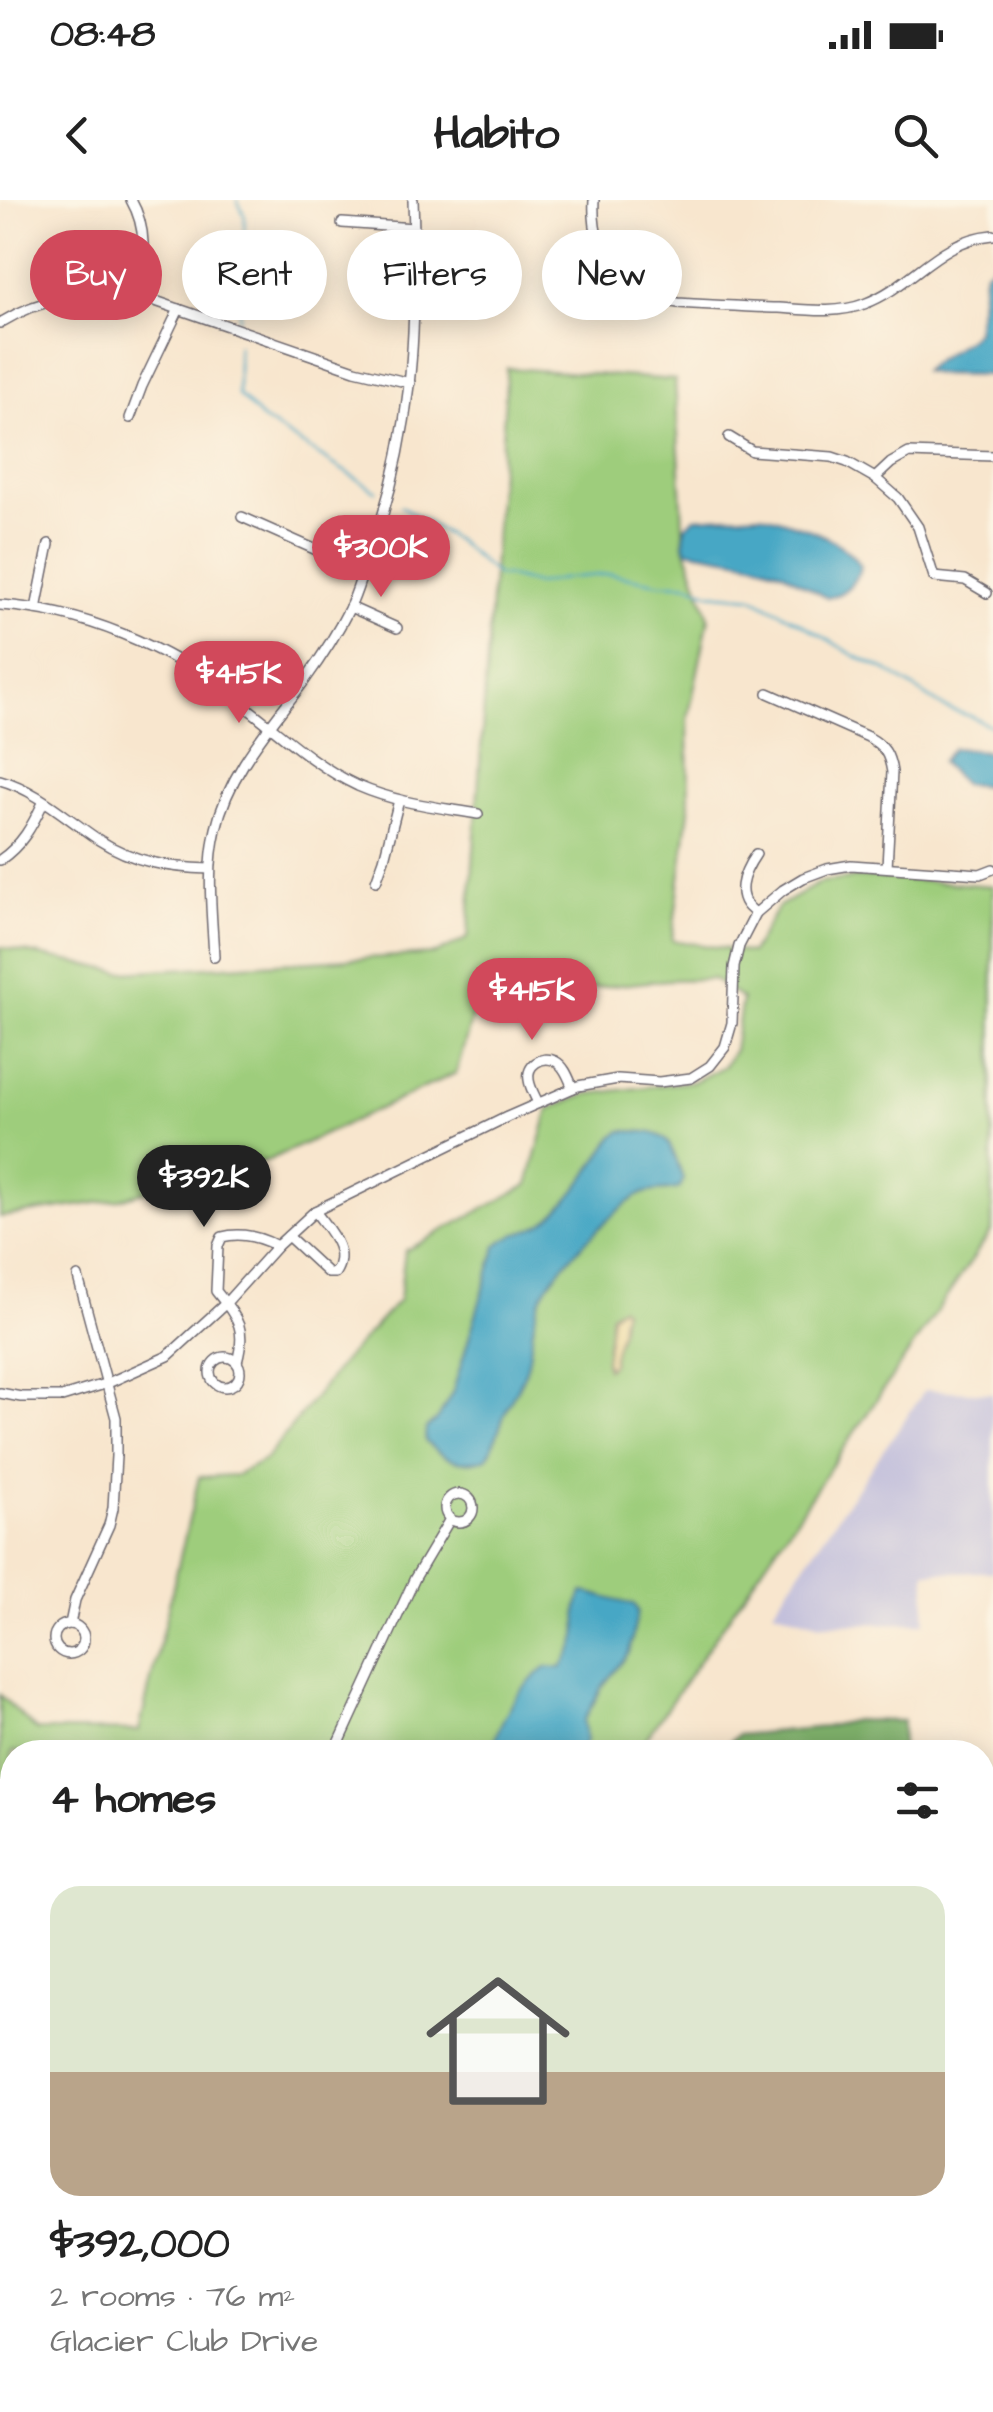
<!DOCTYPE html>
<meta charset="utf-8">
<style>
body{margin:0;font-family:"Architects Daughter",sans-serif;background:#f6f6f6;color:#222;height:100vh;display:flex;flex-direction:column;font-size:38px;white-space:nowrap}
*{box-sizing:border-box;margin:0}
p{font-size:32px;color:#767676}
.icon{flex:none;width:55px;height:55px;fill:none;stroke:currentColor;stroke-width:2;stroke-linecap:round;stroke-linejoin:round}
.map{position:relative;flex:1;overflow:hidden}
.panel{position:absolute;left:0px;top:1540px;width:995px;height:672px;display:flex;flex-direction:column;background:#fff;border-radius:40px 40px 0 0;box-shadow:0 5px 25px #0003}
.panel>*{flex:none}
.hud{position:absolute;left:30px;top:30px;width:935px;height:90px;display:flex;gap:20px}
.price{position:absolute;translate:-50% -85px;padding:0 22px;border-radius:35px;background:#d1495b;color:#fff;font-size:32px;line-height:65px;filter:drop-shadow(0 2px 5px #0008)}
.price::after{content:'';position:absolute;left:50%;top:60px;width:30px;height:22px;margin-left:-15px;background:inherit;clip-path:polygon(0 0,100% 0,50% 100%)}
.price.current{background:#222;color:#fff}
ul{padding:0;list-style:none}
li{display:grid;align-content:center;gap:20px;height:530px;padding:0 50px}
li span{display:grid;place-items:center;height:310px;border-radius:30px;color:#555}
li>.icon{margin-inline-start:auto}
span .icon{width:180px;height:180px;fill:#fffc;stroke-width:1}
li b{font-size:42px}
h2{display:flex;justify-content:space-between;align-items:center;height:120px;padding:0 50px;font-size:42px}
.pill{padding:0 35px;border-radius:45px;background:#fff;box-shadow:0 5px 25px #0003;font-size:35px;line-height:90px}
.pill.current{background:#d1495b;color:#fff}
.status{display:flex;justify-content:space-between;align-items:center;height:70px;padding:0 50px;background:#fff;direction:ltr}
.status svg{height:28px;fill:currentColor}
header{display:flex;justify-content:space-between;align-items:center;height:130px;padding:0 50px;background:#fff;font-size:45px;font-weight:700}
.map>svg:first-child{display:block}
.built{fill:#dfd4f5}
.industrial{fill:#c3c0db}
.green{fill:#9ecd7b;stroke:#60785b;stroke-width:2.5}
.forest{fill:#7eb06b;stroke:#506953;stroke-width:2.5}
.sand{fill:#eeda9e;stroke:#887e6c;stroke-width:2.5}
.water{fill:#46a7c5;stroke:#346480;stroke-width:2.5}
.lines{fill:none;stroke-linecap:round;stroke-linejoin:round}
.stream{stroke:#46a7c5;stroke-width:2.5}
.minor-casing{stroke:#6d676e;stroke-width:12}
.minor{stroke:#fff;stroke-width:9}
</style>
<div class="status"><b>08:48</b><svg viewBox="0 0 49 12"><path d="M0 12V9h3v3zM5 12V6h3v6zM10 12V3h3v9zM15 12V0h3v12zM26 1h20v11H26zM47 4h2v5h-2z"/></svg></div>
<header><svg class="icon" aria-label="back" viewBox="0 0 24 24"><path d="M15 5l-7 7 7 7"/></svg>Habito<svg class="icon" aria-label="search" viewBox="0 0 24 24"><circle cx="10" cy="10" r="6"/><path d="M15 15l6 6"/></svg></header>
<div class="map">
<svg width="993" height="2212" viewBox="0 0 993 2212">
<rect width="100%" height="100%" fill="#fcf5e5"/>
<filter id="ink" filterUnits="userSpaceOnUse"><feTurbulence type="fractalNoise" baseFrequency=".01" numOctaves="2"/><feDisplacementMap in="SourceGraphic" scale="20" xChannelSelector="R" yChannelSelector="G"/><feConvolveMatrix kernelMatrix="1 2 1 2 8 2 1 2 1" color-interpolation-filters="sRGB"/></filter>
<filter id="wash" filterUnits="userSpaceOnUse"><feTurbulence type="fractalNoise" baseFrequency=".0048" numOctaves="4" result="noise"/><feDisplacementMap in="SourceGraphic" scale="40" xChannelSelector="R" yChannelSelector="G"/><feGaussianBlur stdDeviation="2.25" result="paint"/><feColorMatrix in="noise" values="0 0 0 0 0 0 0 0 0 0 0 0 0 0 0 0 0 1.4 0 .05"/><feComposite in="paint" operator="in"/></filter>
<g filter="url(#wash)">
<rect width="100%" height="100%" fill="#f8e6ce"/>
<g class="built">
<polygon points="982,1609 993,1609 993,1722 983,1721"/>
<polygon points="982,1812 993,1813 993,1893 983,1893"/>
<polygon points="767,2200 982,2200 982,2212 778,2212 766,2209"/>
</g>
<polygon class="industrial" points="925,1190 993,1193 993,1372 926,1372 925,1423 821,1424 773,1410"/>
<polygon class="green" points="507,168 675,180 684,343 709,417 688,519 689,610 672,740 751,753 778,707 821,682 866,677 993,686 992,1030 637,1552 12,1552 12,2155 0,2172 0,1495 36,1530 139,1531 199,1277 236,1275 266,1259 344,1160 399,1100 405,1051 528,985 549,909 588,894 695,881 724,866 734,850 742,799 713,779 667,780 477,800 456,873 269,960 175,982 117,1000 0,1017 0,747 121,772 436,754 468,738"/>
<polygon class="forest" points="854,1520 903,1521 901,1552 718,1552 738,1535 825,1527"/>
<path class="sand" d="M621,1107L624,1110C620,1118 622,1125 620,1133C616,1144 613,1152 612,1164L607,1169L605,1161L611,1114Z"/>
<g class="water">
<path d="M993,64V175L936,174L923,171C937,155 961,148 976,131L985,71Z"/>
<path d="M761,314C793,323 844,337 861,367C854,384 845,394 827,398L781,371L754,362L687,350L684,343L685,326L695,318Z"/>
<polygon points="953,548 993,552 993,586 963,584 941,562"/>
<path d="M622,931C670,931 668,937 683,979L680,988C668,992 653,989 642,994C616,1007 552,1072 541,1098C531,1120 533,1144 527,1166C523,1182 513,1194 507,1208C500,1225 496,1242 487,1258C460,1266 445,1261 425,1241L426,1228L438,1219L453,1191L497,1045C513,1032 525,1033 541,1024C566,1010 597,960 614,936Z"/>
<path d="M583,1392C601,1394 616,1403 634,1404L638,1411L629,1453L602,1487L584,1521L586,1541L578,1552H491C500,1519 518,1487 547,1467L561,1468C568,1459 575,1448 577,1436C579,1420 574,1407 583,1392Z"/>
</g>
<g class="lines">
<g class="stream">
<polyline points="237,0 245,17 239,118"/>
<polyline points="238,145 238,195 262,219 376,291"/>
<polyline points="401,306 457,341 498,376 507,376 536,384 567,378 611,374 660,383 688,384 710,393 752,397 799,422 857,457 888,471 945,508 970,516 993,527"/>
<polyline points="0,1871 12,1880"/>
<polyline points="560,2200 628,2212"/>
</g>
</g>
</g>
<g filter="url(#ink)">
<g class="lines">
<defs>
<g id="minor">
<path d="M131,0C149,31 143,61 138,95"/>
<path d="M594,0C591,58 621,94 678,103C712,105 746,107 779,108C807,110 838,114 864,104C913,86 937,40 993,35"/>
<polyline points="342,23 414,28"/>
<path d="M608,63C594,74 576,95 607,96L624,81"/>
<path d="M0,123C44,96 88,91 138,95L355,170L410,183"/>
<polyline points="130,218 142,186 179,109"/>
<polyline points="729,237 752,251 832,257 847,262 875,278 898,298 918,327 934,377 965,380 987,393"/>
<polyline points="875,278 891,263 909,253 993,256"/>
<polyline points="242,317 364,371"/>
<path d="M0,405C83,410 167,447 233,497C275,528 311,564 358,586C397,603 437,607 478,614"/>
<polyline points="350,407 397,428"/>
<polyline points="36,409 49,344"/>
<path d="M768,493L868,537C884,546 889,553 892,572L887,667"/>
<path d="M0,580C37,590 67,619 99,640C133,662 170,668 210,669"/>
<path d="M756,654C743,673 732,698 756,713"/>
<path d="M0,660C22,645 32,626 43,603"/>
<polyline points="376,681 384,659 399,600"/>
<path d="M214,757C212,715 206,671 216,629C229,571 271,526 305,480C321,458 337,433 349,409C356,396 360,380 365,366C413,244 418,130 413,0"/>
<path d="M538,903C535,896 530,888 529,880C526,865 542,855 555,861C565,866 569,879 573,888"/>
<path d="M288,1036L328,1073H335C350,1050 328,1030 315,1011"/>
<circle cx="225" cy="1172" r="15"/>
<path d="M237,1162C247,1127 237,1118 216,1091L218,1046L222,1037C241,1032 260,1037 277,1046"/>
<polyline points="0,1193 21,1197 62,1197 108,1183 168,1156 225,1104 277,1046 315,1011 507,917 578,886 618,879 659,882 691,878 710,866 725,847 732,823 734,767 739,746 756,713 783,690 803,678 827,669 851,665 980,674 993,669"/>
<circle cx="459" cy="1308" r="14"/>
<circle cx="69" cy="1439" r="15"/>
<polyline points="70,1424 75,1400 109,1325 113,1308 116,1256 116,1218 78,1077"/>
<polyline points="335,1552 415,1378 450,1319"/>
<polyline points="0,1620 12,1621"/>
<polyline points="982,1647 993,1648"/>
<polyline points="0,1787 12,1794"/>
<polyline points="982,1819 993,1819"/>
<polyline points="982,1831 993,1832"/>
<polyline points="982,2166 993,2166"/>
<polyline points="546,2200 549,2212"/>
<polyline points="59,2212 66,2200"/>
<polyline points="291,2212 292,2200"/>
</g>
</defs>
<use href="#minor" class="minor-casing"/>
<use href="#minor" class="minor"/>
</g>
</g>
</svg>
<b class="price" style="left:381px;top:400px">$300K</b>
<b class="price" style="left:239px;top:526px">$415K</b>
<b class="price" style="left:532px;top:843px">$415K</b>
<b class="price current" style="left:204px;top:1030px">$392K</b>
<div class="hud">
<a class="pill current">Buy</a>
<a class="pill">Rent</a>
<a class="pill">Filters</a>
<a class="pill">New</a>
</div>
<section class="panel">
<h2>4 homes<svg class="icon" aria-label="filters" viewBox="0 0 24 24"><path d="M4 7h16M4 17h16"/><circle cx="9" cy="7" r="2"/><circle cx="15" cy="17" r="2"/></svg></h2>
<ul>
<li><span style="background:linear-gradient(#dfe7d0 60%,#b9a48a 0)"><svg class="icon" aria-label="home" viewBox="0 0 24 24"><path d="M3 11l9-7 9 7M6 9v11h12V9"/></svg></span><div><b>$392,000</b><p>2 rooms · 76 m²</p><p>Glacier Club Drive</p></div></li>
</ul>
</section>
</div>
